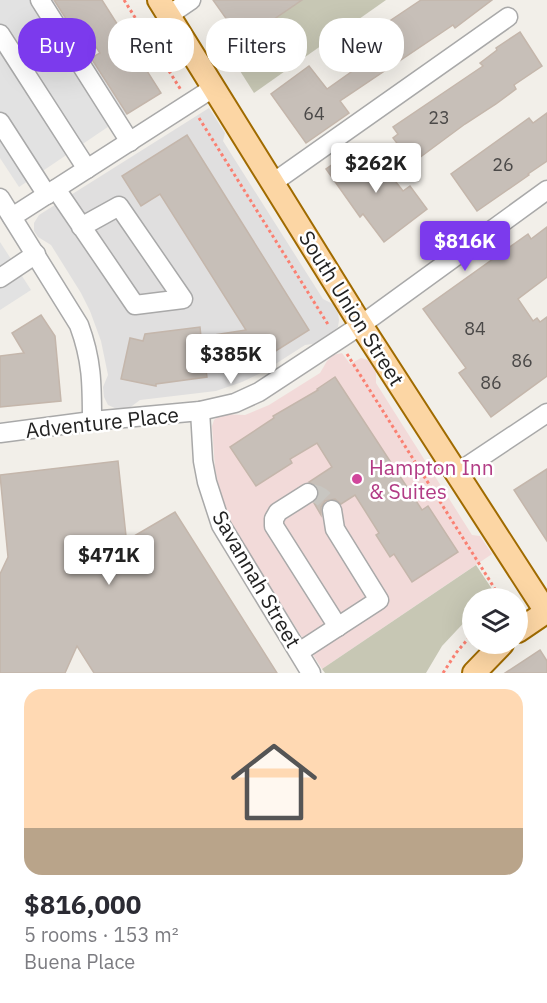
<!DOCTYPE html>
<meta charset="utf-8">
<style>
body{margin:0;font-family:"IBM Plex Sans",sans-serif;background:#f2f2f3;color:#2b2b33;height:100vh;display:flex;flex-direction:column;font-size:22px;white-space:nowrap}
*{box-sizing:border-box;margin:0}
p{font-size:20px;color:#7c7c81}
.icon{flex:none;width:33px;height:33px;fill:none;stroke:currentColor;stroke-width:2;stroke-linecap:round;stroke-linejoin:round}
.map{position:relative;height:673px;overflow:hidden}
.details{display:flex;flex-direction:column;background:#fff;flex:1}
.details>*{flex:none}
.top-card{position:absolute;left:18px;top:18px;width:512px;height:54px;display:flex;gap:12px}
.tools{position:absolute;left:462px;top:588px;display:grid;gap:12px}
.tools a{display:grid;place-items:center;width:66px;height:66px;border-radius:50%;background:#fff;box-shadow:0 6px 24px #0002;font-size:30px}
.price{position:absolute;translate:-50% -51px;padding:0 14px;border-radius:6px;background:#fff;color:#222;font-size:20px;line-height:39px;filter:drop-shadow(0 2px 3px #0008)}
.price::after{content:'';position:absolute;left:50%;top:36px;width:18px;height:14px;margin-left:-9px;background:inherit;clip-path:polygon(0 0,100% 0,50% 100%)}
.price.current{background:#7c3aed;color:#fff}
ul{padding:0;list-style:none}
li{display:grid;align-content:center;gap:12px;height:318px;padding:0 24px}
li+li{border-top:2px solid #e1e1e2}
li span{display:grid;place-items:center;height:186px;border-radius:18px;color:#555}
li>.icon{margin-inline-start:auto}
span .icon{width:108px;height:108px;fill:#fffc;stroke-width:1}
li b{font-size:26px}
.tag{padding:0 21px;border-radius:24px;background:#fff;box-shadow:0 6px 24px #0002;font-size:21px;line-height:54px}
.tag.current{background:#7c3aed;color:#fff}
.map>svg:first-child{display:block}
.residential{fill:#e0dfdf}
.commercial{fill:#f2dad9}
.construction{fill:#c7c7b4}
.parking{fill:#e2e2e2}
.building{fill:#c7bfb8;stroke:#c4b6ab;stroke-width:1.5}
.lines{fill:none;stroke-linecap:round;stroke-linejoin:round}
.minor-tunnel{stroke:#c8c6c1;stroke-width:18;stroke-dasharray:18 9;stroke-linecap:butt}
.minor-casing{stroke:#a9a9a9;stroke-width:21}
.major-casing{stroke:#a06b00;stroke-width:26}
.path{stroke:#fa8072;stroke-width:3;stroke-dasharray:3 3;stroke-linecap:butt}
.minor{stroke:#fff;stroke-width:18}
.major{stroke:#fcd6a4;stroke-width:22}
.hotel-dot{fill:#d1479c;stroke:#fff;stroke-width:2}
.labels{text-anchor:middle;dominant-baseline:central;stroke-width:5;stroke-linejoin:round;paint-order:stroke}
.number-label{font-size:18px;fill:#4b4948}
.street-label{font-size:21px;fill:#222;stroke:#fff}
.hotel-label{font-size:21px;fill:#b23c85;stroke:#fff;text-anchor:start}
</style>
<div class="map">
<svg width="547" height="673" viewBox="0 0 547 673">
<rect width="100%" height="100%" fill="#f2efe9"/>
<polygon class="residential" points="209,108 225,133 223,141 323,299 333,304 338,312 339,320 338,327 319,343 305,345 263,372 242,382 216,391 140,400 128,409 117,409 108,405 104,397 103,387 108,375 101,341 90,311 81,293 51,245 38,237 34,231 34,223 39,215"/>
<polygon class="commercial" points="342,353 350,364 361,358 368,360 376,371 376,383 472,535 480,536 492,554 322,669 235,531 222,504 215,468 212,426 214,420 221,414 245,415 269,405 320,373 327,361 333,355"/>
<g class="construction">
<polygon points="301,0 386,0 254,93 228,52"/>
<polygon points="476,565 494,592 488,598 472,598 472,614 442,646 426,673 325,673 322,669"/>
</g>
<g class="parking">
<polygon points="0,0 54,0 127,114 19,187 0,158"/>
<polygon points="0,242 31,290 0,310"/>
</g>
<g class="building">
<polygon points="54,0 102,0 161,93 127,114 91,58 100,53 83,27 75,33"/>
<polygon points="213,0 302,0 242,41"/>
<polygon points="421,0 492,0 455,28 453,25 340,101 349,113 306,143 271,94 309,66 327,89 351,72 341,57 375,34 373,32"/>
<polygon points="520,32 542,66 514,85 516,89 496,104 465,124 415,161 408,152 405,154 393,138 398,134 393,127 483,66 480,63 497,50 496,48"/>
<polygon points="547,113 547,161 528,174 529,175 477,211 451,174 529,118 533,123"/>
<polygon points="187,135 309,330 255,364 206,370 207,377 156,384 156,386 121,379 130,338 143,341 145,334 200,327 201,337 246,330 160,194 141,206 122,176"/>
<polygon points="359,146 377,174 385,168 403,191 410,186 427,209 384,242 363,214 360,217 326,169"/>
<polygon points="547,227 547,277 518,299 533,321 537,318 540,322 547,317 547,376 491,417 459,373 466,368 423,309 528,234 531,239"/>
<polygon points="41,315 55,336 61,401 0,407 0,356 24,353 12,333"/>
<polygon points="335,377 422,510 428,506 458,552 412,582 394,554 390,557 376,535 379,533 355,495 341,504 335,499 325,501 321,507 321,515 314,503 318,498 318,488 309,482 332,467 317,443 290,459 292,463 256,486 230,447 274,418 273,416 318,390 317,389"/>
<polygon points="118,461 126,536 124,542 175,512 277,673 94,673 77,646 65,673 0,673 0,574 8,557 0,475"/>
<polygon points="547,469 547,541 514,490"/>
<polygon points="540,650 547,661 547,673 505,673"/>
</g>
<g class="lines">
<path class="minor-tunnel" d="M308,493C321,493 325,499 332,510"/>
<defs>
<g id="minor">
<polyline points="40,0 130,142"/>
<polyline points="169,15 191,0"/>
<polyline points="0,34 87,169"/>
<polyline points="0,122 47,195"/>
<polyline points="274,182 508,17"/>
<polyline points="56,189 135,305 183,299 119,206 81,227"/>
<path d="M0,198L79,325C92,360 92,384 92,421"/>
<polyline points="12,217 213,88"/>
<polyline points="0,278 36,254"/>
<polyline points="200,411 203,461 207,482 221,525 311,673"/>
<polyline points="0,433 92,421 200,411 235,403 259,392 361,325 547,190"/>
<polyline points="457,473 547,413"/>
<polyline points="308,493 278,512 274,519 274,526 338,627"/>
<polyline points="299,652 379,600 335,529 332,510"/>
</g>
<g id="major">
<polyline points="159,0 361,325 547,613"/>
<polyline points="518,631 546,612"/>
<polyline points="474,673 502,644"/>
</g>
</defs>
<use href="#minor" class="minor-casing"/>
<use href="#major" class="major-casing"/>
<g class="path">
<polyline points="124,0 181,90"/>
<polyline points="199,118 329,326"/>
<polyline points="347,354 490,581 496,591 497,598"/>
<polyline points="443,673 456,653 472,634"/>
</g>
<use href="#minor" class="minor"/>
<use href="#major" class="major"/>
</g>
<circle class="hotel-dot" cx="357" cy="479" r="6"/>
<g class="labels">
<g class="number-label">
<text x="314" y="113">64</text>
<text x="439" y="117">23</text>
<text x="503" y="164">26</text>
<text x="475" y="328">84</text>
<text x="522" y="360">86</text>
<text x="491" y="382">86</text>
</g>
<g class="street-label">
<text transform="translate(352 308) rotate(58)">South Union Street</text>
<text transform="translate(102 422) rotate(-6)">Adventure Place</text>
<text transform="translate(257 579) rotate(60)">Savannah Street</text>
</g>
<g class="hotel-label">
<text x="369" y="467">Hampton Inn<tspan x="369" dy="24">&amp; Suites</tspan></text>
</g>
</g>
</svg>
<div class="tools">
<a><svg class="icon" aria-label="layers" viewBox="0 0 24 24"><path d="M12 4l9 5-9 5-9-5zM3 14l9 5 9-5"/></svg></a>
</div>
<b class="price" style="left:376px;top:194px">$262K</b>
<b class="price current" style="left:465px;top:272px">$816K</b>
<b class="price" style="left:231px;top:385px">$385K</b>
<b class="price" style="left:109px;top:586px">$471K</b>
<div class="top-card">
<a class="tag current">Buy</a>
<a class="tag">Rent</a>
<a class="tag">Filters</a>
<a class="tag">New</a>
</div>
</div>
<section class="details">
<ul>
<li><span style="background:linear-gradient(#ffd9b3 75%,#b9a48a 0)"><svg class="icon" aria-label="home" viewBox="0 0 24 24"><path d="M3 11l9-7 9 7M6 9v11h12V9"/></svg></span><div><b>$816,000</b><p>5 rooms · 153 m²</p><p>Buena Place</p></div></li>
</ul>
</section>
